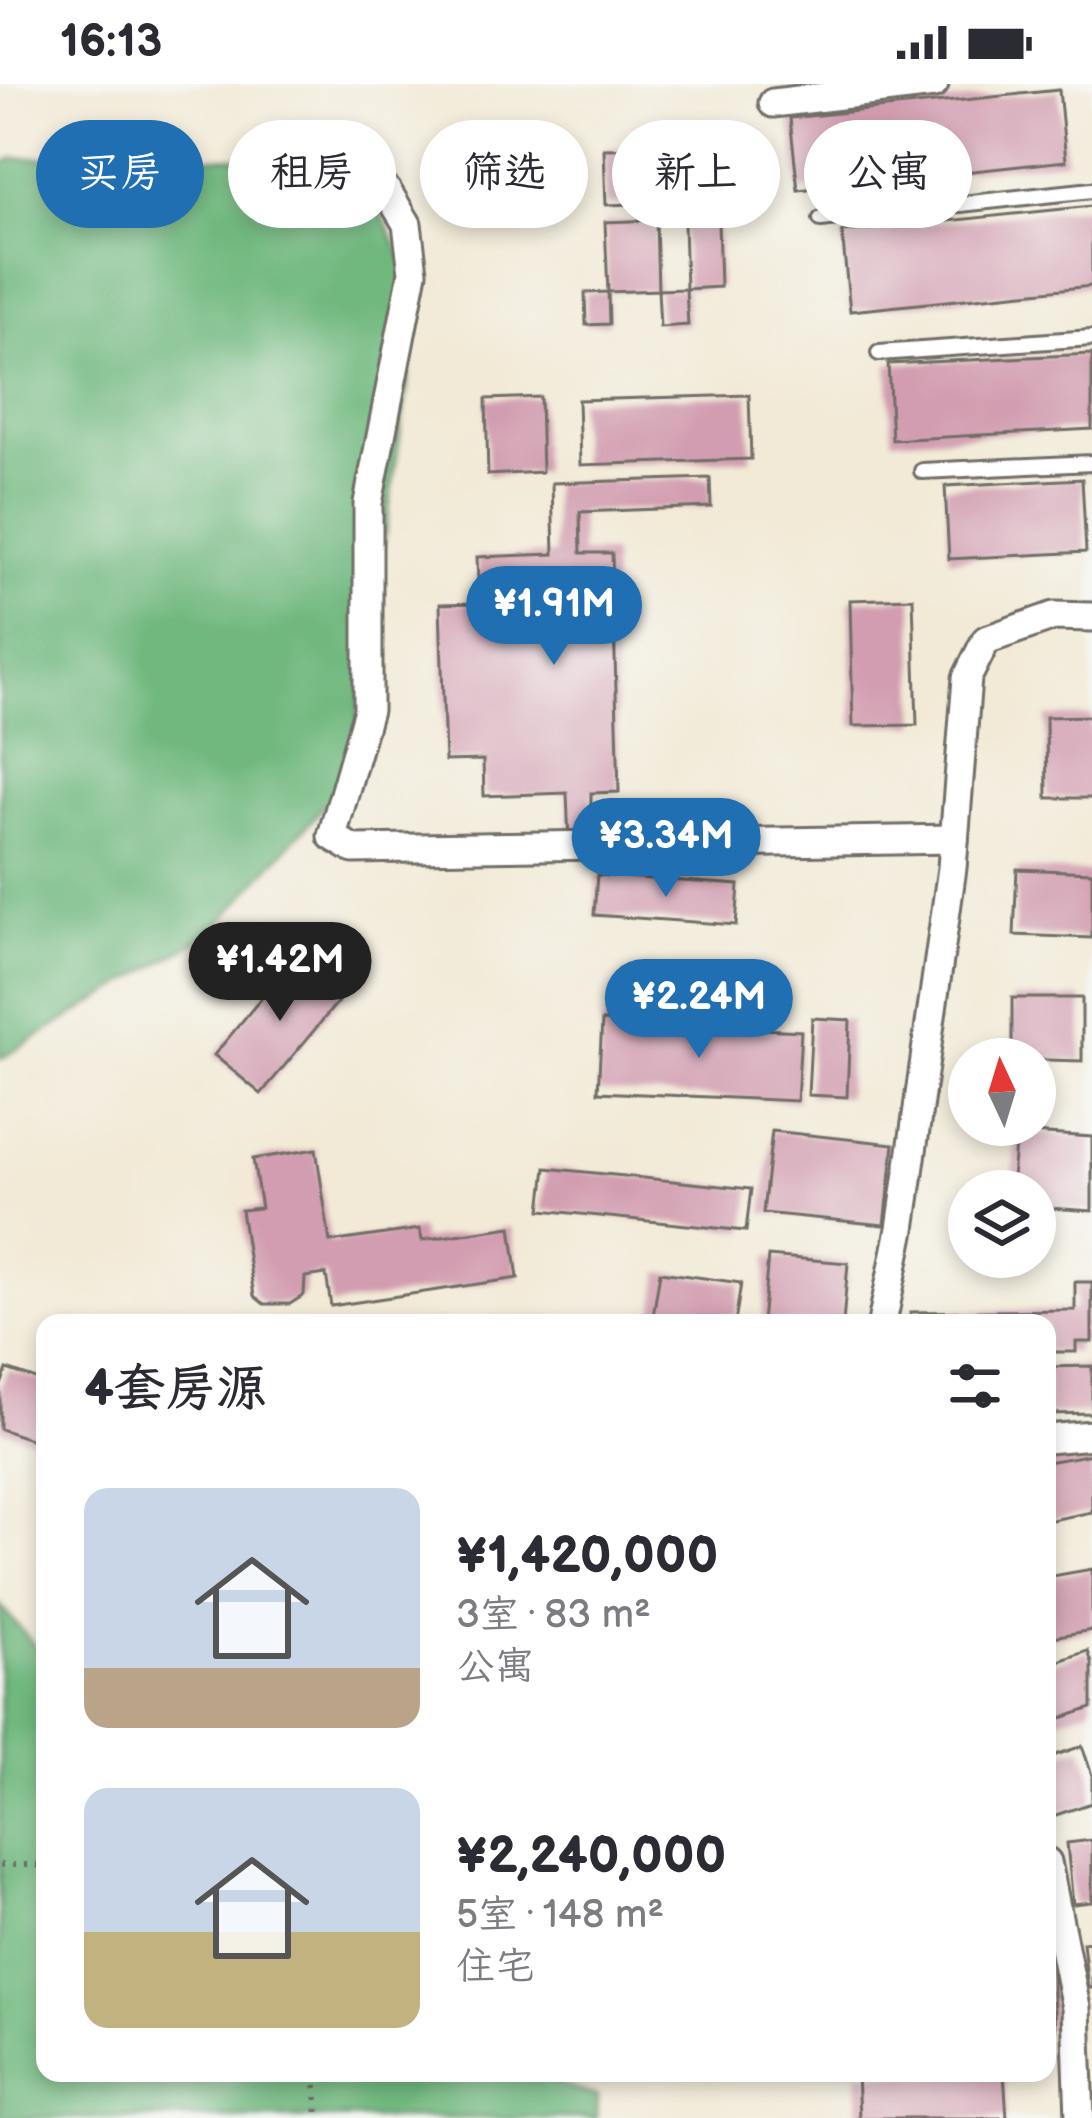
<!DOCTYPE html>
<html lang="zh">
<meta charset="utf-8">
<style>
body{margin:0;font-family:"Balsamiq Sans","LXGW WenKai TC",sans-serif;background:#f2f2f3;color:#2b2b33;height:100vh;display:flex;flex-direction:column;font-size:45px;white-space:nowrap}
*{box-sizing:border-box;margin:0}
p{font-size:39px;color:#7c7c81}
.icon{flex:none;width:66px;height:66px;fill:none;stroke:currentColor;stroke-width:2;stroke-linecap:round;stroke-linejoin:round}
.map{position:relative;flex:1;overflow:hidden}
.sheet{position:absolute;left:36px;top:1230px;width:1020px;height:768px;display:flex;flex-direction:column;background:#fff;border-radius:24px;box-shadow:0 6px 18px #0003}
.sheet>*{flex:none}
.hud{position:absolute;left:36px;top:36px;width:1020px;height:108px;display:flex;gap:24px}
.needle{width:78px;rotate:356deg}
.fabs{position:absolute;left:948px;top:954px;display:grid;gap:24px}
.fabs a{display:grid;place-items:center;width:108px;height:108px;border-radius:50%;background:#fff;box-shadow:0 6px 18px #0003;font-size:60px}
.price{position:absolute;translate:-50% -102px;padding:0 27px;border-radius:42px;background:#1f6fb2;color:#fff;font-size:39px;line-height:78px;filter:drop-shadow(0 3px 6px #0008)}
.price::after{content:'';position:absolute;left:50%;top:72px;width:36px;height:27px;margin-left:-18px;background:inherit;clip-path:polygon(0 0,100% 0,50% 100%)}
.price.active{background:#222;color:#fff}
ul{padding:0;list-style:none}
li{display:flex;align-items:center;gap:36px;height:300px;padding:0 48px}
li span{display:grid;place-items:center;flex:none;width:336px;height:240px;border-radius:24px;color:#555}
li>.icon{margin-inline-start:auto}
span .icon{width:144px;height:144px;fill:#fffc;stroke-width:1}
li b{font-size:51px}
h2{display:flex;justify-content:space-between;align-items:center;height:144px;padding:0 48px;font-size:51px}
.pill{padding:0 42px;border-radius:54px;background:#fff;box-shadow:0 6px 18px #0003;font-size:42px;line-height:108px}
.pill.active{background:#1f6fb2;color:#fff}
.status{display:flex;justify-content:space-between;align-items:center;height:84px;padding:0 60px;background:#fff;direction:ltr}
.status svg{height:33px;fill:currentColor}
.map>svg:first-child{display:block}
.forest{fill:#6fb87e;stroke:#4d7254;stroke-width:3}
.building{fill:#d29db0}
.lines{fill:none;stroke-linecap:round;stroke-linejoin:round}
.service-casing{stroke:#716e67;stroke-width:20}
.minor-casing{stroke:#716e67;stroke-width:33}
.path{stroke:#716e67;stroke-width:6;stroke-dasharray:3 9;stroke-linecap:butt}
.service{stroke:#fff;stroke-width:14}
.minor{stroke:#fff;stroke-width:27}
</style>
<div class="status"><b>16:13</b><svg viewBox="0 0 49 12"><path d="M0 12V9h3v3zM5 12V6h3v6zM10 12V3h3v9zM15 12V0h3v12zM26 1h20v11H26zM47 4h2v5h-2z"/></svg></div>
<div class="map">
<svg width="1092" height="2034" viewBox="0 0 1092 2034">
<rect width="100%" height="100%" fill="#f6f6f2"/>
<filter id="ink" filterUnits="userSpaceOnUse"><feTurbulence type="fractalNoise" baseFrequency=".00833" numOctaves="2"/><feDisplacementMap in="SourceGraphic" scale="24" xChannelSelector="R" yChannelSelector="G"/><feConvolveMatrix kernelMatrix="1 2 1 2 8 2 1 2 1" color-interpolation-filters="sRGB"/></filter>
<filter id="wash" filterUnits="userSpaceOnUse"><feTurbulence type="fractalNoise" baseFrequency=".004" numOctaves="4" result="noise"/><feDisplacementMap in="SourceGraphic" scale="48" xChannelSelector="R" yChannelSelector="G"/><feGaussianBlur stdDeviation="2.7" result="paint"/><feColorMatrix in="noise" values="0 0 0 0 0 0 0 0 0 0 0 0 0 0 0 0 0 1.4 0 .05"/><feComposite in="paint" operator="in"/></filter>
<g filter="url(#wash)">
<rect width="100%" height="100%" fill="#f2ead7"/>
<g class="forest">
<polygon points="353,73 421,211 348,695 212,848 0,975 0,82 13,74"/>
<polygon points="0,1521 45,1574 45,1989 523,1989 597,2012 596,2034 0,2034"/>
</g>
<g id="blocks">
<g class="building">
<polygon points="1059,6 1066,77 798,106 790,34"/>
<polygon points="660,64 662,119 606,121 604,65"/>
<polygon points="1092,122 1092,202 850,227 842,148"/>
<polygon points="656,136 658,206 608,208 605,138"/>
<polygon points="718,138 720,203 686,205 684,139"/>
<polygon points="686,205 688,241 660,243 658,206"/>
<polygon points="608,208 609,240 586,241 585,209"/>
<polygon points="1092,270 1092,345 892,356 888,280"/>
<polygon points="749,311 751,375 580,381 578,316"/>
<polygon points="540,313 542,388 488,391 486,315"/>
<polygon points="710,394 711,423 580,428 581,469 612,469 619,708 591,709 591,735 730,731 730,753 569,758 567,709 484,712 483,676 445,677 440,520 479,519 477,473 554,470 552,399"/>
<polygon points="1082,395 1086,468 949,475 945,402"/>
<polygon points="913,514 917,641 853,642 850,516"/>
<polygon points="1092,632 1092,714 1047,714 1046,633"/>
<polygon points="1017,785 1092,788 1092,854 1014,851"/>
<polygon points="597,791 739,801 736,841 594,831"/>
<polygon points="299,869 346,908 261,1010 214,971"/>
<polygon points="1012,914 1082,914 1082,977 1012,975"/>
<polygon points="812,934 850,936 847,1013 808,1011"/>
<polygon points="602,937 801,947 797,1017 598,1008"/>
<polygon points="772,1047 894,1060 885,1141 763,1129"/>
<polygon points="1016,1048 1092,1053 1092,1127 1035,1123 1035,1107 1011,1107"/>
<polygon points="316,1065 330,1158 420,1145 422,1156 511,1143 518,1194 331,1222 326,1190 305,1193 304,1211 290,1220 264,1220 254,1212 241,1126 261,1124 253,1075"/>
<polygon points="546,1084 751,1105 746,1147 541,1126"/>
<polygon points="768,1172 848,1179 843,1239 762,1239"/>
<polygon points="660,1188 741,1199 735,1239 652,1239"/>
<polygon points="1075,1198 1092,1198 1092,1258 1076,1258 1076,1268 1047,1268 1047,1239 911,1239 910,1228 1075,1226"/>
<polygon points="1092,1282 1092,1329 1047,1330 1047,1283"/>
<polygon points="7,1285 45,1298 45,1360 0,1345 0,1304"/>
<polygon points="1092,1370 1092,1428 1047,1437 1047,1378"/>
<polygon points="1092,1485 1092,1546 1047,1554 1047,1493"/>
<polygon points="1088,1567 1092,1579 1092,1624 1047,1639 1047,1581"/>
<polygon points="1082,1662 1092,1691 1092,1719 1050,1733 1047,1674"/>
<polygon points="1092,1756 1092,1818 1073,1820 1067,1759"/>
<polygon points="1092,1857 1092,1904 1088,1904 1083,1858"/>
<polygon points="1051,1867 1055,1947 1047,1948 1047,1868"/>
<polygon points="857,1989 1004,1989 1007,2034 859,2034"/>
</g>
</g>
</g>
<g filter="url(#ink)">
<use href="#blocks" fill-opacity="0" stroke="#716e67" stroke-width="3"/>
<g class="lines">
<defs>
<g id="service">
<polyline points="821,135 1092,106"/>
<polyline points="879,269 1092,254"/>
<polyline points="922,387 1092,379"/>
</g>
<g id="minor">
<polyline points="773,19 934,0"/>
<polyline points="303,57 338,69 387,107 407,140 413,188 368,419 368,626 332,752 353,765 954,755"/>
<polyline points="882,1239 901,1145 952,784 967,594 986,556 1054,532 1092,533"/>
<polyline points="1047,1355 1092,1351"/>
<polyline points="1047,1778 1076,1924 1080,2034"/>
</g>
</defs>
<use href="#service" class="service-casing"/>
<use href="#minor" class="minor-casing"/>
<g class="path">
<polyline points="0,1781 45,1781"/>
<polyline points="315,1989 318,2034"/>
</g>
<use href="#service" class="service"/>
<use href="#minor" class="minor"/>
</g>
</g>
</svg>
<div class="fabs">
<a><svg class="needle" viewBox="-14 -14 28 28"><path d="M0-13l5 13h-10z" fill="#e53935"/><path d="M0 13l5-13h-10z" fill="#7c7c81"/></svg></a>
<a><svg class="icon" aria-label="layers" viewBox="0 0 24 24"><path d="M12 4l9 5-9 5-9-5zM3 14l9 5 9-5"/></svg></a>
</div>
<b class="price" style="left:554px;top:584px">¥1.91M</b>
<b class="price" style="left:666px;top:816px">¥3.34M</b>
<b class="price active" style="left:280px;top:940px">¥1.42M</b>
<b class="price" style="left:699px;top:977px">¥2.24M</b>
<div class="hud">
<a class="pill active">买房</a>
<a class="pill">租房</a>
<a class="pill">筛选</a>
<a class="pill">新上</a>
<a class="pill">公寓</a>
</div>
<section class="sheet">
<h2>4套房源<svg class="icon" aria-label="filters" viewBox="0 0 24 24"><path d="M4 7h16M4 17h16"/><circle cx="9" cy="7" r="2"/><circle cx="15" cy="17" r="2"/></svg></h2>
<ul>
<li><span style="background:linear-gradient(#c9d6e8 75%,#b9a48a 0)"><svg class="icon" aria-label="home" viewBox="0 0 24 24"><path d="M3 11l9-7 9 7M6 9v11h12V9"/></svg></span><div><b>¥1,420,000</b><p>3室 · 83 m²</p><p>公寓</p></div></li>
<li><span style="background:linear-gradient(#c9d6e8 60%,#c2b280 0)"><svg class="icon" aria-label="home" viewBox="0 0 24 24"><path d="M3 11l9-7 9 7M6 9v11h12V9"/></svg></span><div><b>¥2,240,000</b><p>5室 · 148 m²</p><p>住宅</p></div></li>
</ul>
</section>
</div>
